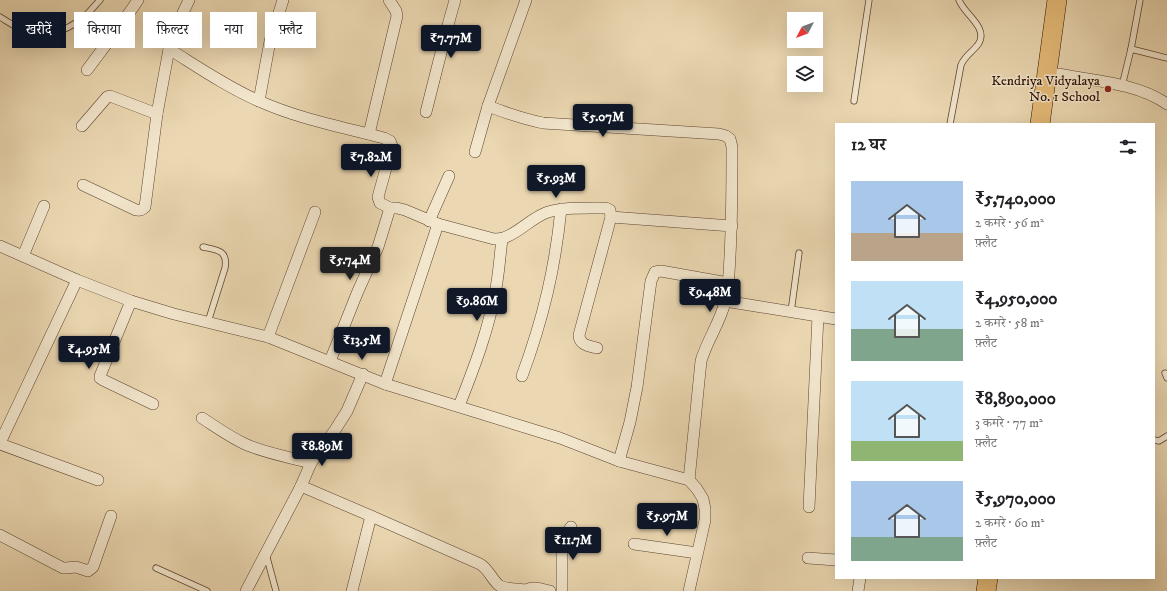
<!DOCTYPE html>
<html lang="hi">
<meta charset="utf-8">
<style>
body{margin:0;font-family:"IM FELL DW Pica","Noto Serif Devanagari",serif;background:#f6f6f6;color:#202124;height:100vh;display:flex;flex-direction:column;font-size:15px;white-space:nowrap}
*{box-sizing:border-box;margin:0}
p{font-size:13px;color:#757577}
.icon{flex:none;width:22px;height:22px;fill:none;stroke:currentColor;stroke-width:2;stroke-linecap:round;stroke-linejoin:round}
.map{position:relative;flex:1;overflow:hidden}
.panel{position:absolute;left:835px;top:123px;width:320px;height:456px;display:flex;flex-direction:column;background:#fff;border-radius:0px;box-shadow:0 4px 16px #0002}
.panel>*{flex:none}
.hud{position:absolute;left:12px;top:12px;width:380px;height:36px;display:flex;gap:8px}
.needle{width:26px;rotate:229deg}
.tools{position:absolute;left:787px;top:12px;display:grid;gap:8px}
.tools a{display:grid;place-items:center;width:36px;height:36px;border-radius:0px;background:#fff;box-shadow:0 4px 16px #0002;font-size:20px}
.price{position:absolute;translate:-50% -34px;padding:0 9px;border-radius:4px;background:#111827;color:#fff;font-size:13px;line-height:26px;filter:drop-shadow(0 1px 2px #0008)}
.price::after{content:'';position:absolute;left:50%;top:24px;width:12px;height:9px;margin-left:-6px;background:inherit;clip-path:polygon(0 0,100% 0,50% 100%)}
.price.current{background:#222;color:#fff}
ul{padding:0;list-style:none}
li{display:flex;align-items:center;gap:12px;height:100px;padding:0 16px}
li span{display:grid;place-items:center;flex:none;width:112px;height:80px;border-radius:0px;color:#555}
li>.icon{margin-inline-start:auto}
span .icon{width:48px;height:48px;fill:#fffc;stroke-width:1}
li b{font-size:17px}
h2{display:flex;justify-content:space-between;align-items:center;height:48px;padding:0 16px;font-size:17px}
.chip{padding:0 14px;border-radius:0px;background:#fff;box-shadow:0 4px 16px #0002;font-size:14px;line-height:36px}
.chip.current{background:#111827;color:#fff}
.map>svg:first-child{display:block}
.lines{fill:none;stroke-linecap:round;stroke-linejoin:round}
.service-casing{stroke:#5c422d;stroke-width:7}
.minor-casing{stroke:#5c422d;stroke-width:12}
.trunk-casing{stroke:#2c1001;stroke-width:20}
.service{stroke:#f2e6cd;stroke-width:5.5}
.minor{stroke:#f2e6cd;stroke-width:11}
.trunk{stroke:#e6bc79;stroke-width:19}
.poi-dot{fill:#8f2418;stroke:#f2e6cd;stroke-width:1.5}
.labels{text-anchor:middle;dominant-baseline:central;stroke-width:3;stroke-linejoin:round;paint-order:stroke}
.poi-label{font-size:14px;fill:#2c1001;stroke:#f2e6cd;text-anchor:end}
</style>
<div class="map">
<svg width="1167" height="591" viewBox="0 0 1167 591">
<rect width="100%" height="100%" fill="#ebd8b2"/>
<filter id="stains"><feTurbulence type="fractalNoise" baseFrequency=".005" numOctaves="4"/><feColorMatrix values="0 0 0 0 .2 0 0 0 0 .09 0 0 0 0 .02 0 0 0 .5 -.17"/></filter>
<radialGradient id="worn" r=".72"><stop offset=".6" stop-color="#630" stop-opacity="0"/><stop offset="1" stop-color="#630" stop-opacity=".3"/></radialGradient>
<g class="lines">
<defs>
<g id="service">
<path d="M0,17C10,23 21,31 33,34C51,38 72,27 85,16C90,12 95,5 100,0"/>
<polyline points="1131,49 1140,0"/>
<polyline points="1122,86 1131,49 1167,58"/>
<polyline points="854,101 869,0"/>
<path d="M950,124L961,65C965,55 974,51 979,43C988,27 964,14 959,0"/>
<path d="M203,247C217,250 228,250 225,268L208,322"/>
<polyline points="791,312 799,253"/>
<polyline points="1165,373 1167,378"/>
<polyline points="1154,440 1159,441 1167,436"/>
<polyline points="266,554 276,591"/>
<polyline points="156,568 207,591"/>
</g>
<g id="minor">
<path d="M169,49C198,67 227,87 259,101C299,119 342,127 384,138L390,141L392,146L391,150L378,197L380,203L390,208H397L405,210L438,224L494,239C497,239 500,239 503,238C518,234 532,217 548,212C567,207 587,208 606,208L610,210L611,217L732,226"/>
<path d="M87,70C104,47 122,24 138,0"/>
<path d="M1058,74C1094,81 1137,83 1167,104"/>
<polyline points="259,101 270,41 283,0"/>
<path d="M488,106C506,113 524,119 543,123L719,134L726,136L730,139L732,147C732,183 732,220 730,256C729,272 729,287 725,302C720,323 707,340 701,361L689,480"/>
<polyline points="426,112 448,25 455,0"/>
<polyline points="82,126 107,97 110,96 157,114"/>
<polyline points="369,134 397,16 396,11 389,0"/>
<polyline points="475,152 488,106 526,0"/>
<path d="M83,185L136,210C140,211 142,210 145,207L157,114L169,49L173,34L189,0"/>
<polyline points="429,221 449,176"/>
<polyline points="0,246 77,280 131,301 174,314 268,337 385,384 560,438 619,461 689,480 697,489 703,499 705,509 705,520 689,591"/>
<polyline points="23,256 44,206"/>
<polyline points="131,301 100,376 100,378 103,380 153,404"/>
<polyline points="725,301 836,319"/>
<polyline points="268,337 315,212"/>
<path d="M597,348C589,346 579,345 579,335L611,217"/>
<polyline points="330,361 358,291 378,247 390,208"/>
<path d="M522,376C543,319 555,269 561,209"/>
<polyline points="385,384 438,224"/>
<path d="M459,406C474,368 489,329 496,288C499,272 500,255 502,239"/>
<path d="M202,418C216,427 230,437 245,444C265,453 289,457 311,463"/>
<polyline points="0,443 77,280"/>
<polyline points="0,444 98,480"/>
<polyline points="619,461 630,422 637,387 651,281 655,272 661,271 728,283"/>
<path d="M301,486L371,516L480,564C489,569 493,582 500,586C506,589 519,589 526,590"/>
<polyline points="809,507 818,316"/>
<polyline points="0,535 63,568 66,568 76,567 88,571 93,567 111,516"/>
<polyline points="634,544 697,553"/>
<polyline points="808,558 836,560"/>
<polyline points="246,591 301,486 311,463 335,430 347,411 363,374"/>
<polyline points="352,591 371,516"/>
<path d="M526,591C531,585 543,590 550,591"/>
<polyline points="562,591 562,540 571,527"/>
<polyline points="858,591 860,578"/>
</g>
<g id="trunk">
<polyline points="1040,124 1057,0"/>
<polyline points="986,591 988,578"/>
</g>
</defs>
<use href="#service" class="service-casing"/>
<use href="#minor" class="minor-casing"/>
<use href="#trunk" class="trunk-casing"/>
<use href="#service" class="service"/>
<use href="#minor" class="minor"/>
<use href="#trunk" class="trunk"/>
</g>
<circle class="poi-dot" cx="1108" cy="89" r="4"/>
<g class="labels">
<g class="poi-label">
<text x="1100" y="81">Kendriya Vidyalaya<tspan x="1100" dy="16">No. 1 School</tspan></text>
</g>
</g>
<rect width="100%" height="100%" filter="url(#stains)"/>
<rect width="100%" height="100%" fill="url(#worn)"/>
</svg>
<div class="tools">
<a><svg class="needle" viewBox="-14 -14 28 28"><path d="M0-13l5 13h-10z" fill="#e53935"/><path d="M0 13l5-13h-10z" fill="#757577"/></svg></a>
<a><svg class="icon" aria-label="layers" viewBox="0 0 24 24"><path d="M12 4l9 5-9 5-9-5zM3 14l9 5 9-5"/></svg></a>
</div>
<b class="price" style="left:451px;top:59px">₹7.77M</b>
<b class="price" style="left:603px;top:138px">₹5.07M</b>
<b class="price" style="left:371px;top:178px">₹7.82M</b>
<b class="price" style="left:556px;top:199px">₹5.93M</b>
<b class="price current" style="left:350px;top:281px">₹5.74M</b>
<b class="price" style="left:710px;top:313px">₹9.48M</b>
<b class="price" style="left:477px;top:322px">₹9.86M</b>
<b class="price" style="left:362px;top:361px">₹13.5M</b>
<b class="price" style="left:89px;top:370px">₹4.95M</b>
<b class="price" style="left:322px;top:467px">₹8.89M</b>
<b class="price" style="left:667px;top:537px">₹5.97M</b>
<b class="price" style="left:573px;top:561px">₹11.7M</b>
<div class="hud">
<a class="chip current">खरीदें</a>
<a class="chip">किराया</a>
<a class="chip">फ़िल्टर</a>
<a class="chip">नया</a>
<a class="chip">फ़्लैट</a>
</div>
<section class="panel">
<h2>12 घर<svg class="icon" aria-label="filters" viewBox="0 0 24 24"><path d="M4 7h16M4 17h16"/><circle cx="9" cy="7" r="2"/><circle cx="15" cy="17" r="2"/></svg></h2>
<ul>
<li><span style="background:linear-gradient(#a9c7e8 65%,#b9a48a 0)"><svg class="icon" aria-label="home" viewBox="0 0 24 24"><path d="M3 11l9-7 9 7M6 9v11h12V9"/></svg></span><div><b>₹5,740,000</b><p>2 कमरे · 56 m²</p><p>फ़्लैट</p></div></li>
<li><span style="background:linear-gradient(#bfe0f5 60%,#7fa58c 0)"><svg class="icon" aria-label="home" viewBox="0 0 24 24"><path d="M3 11l9-7 9 7M6 9v11h12V9"/></svg></span><div><b>₹4,950,000</b><p>2 कमरे · 58 m²</p><p>फ़्लैट</p></div></li>
<li><span style="background:linear-gradient(#bfe0f5 75%,#8fb573 0)"><svg class="icon" aria-label="home" viewBox="0 0 24 24"><path d="M3 11l9-7 9 7M6 9v11h12V9"/></svg></span><div><b>₹8,890,000</b><p>3 कमरे · 77 m²</p><p>फ़्लैट</p></div></li>
<li><span style="background:linear-gradient(#a9c7e8 70%,#7fa58c 0)"><svg class="icon" aria-label="home" viewBox="0 0 24 24"><path d="M3 11l9-7 9 7M6 9v11h12V9"/></svg></span><div><b>₹5,970,000</b><p>2 कमरे · 60 m²</p><p>फ़्लैट</p></div></li>
</ul>
</section>
</div>
